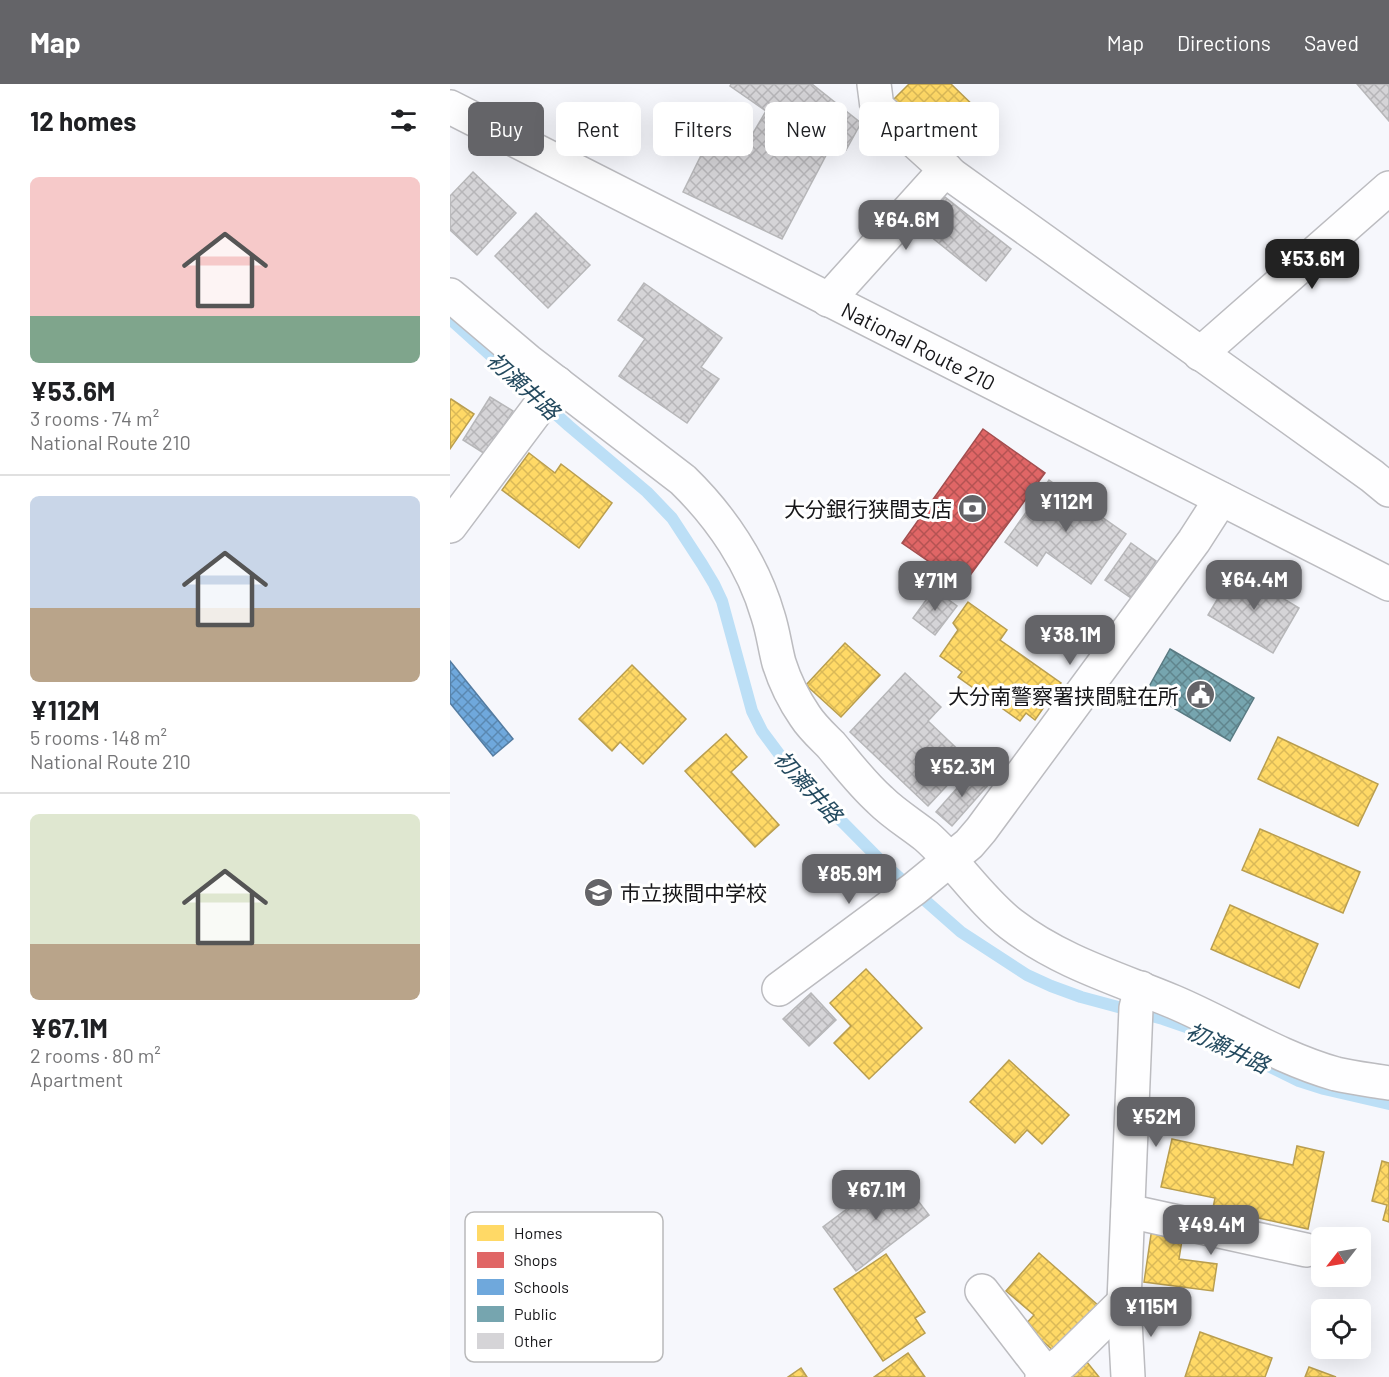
<!DOCTYPE html>
<meta charset="utf-8">
<style>
body{margin:0;font-family:Barlow,"Noto Sans JP",sans-serif;background:#f6f6f6;color:#202124;height:100vh;display:flex;flex-direction:column;font-size:22px;white-space:nowrap}
*{box-sizing:border-box;margin:0}
p{font-size:20px;color:#757577}
.icon{flex:none;width:33px;height:33px;fill:none;stroke:currentColor;stroke-width:2;stroke-linecap:round;stroke-linejoin:round}
.map{position:relative;flex:1;overflow:hidden}
.details{display:flex;flex-direction:column;background:#fff;width:450px}
.details>*{flex:none}
.banner{position:absolute;left:18px;top:18px;width:570px;height:54px;display:flex;gap:12px}
.needle{width:39px;rotate:239deg}
.controls{position:absolute;left:861px;top:1143px;display:grid;gap:12px}
.controls a{display:grid;place-items:center;width:60px;height:60px;border-radius:9px;background:#fff;box-shadow:0 6px 24px #0002;font-size:30px}
.price{position:absolute;translate:-50% -51px;padding:0 14px;border-radius:12px;background:#646468;color:#fff;font-size:20px;line-height:39px;filter:drop-shadow(0 2px 3px #0008)}
.price::after{content:'';position:absolute;left:50%;top:36px;width:18px;height:14px;margin-left:-9px;background:inherit;clip-path:polygon(0 0,100% 0,50% 100%)}
.price.selected{background:#222;color:#fff}
ul{padding:0;list-style:none}
li{display:grid;align-content:center;gap:12px;height:318px;padding:0 30px}
li+li{border-top:2px solid #e0e0e0}
li span{display:grid;place-items:center;height:186px;border-radius:9px;color:#555}
li>.icon{margin-inline-start:auto}
span .icon{width:108px;height:108px;fill:#fffc;stroke-width:1}
li b{font-size:26px}
h2{display:flex;justify-content:space-between;align-items:center;height:72px;padding:0 30px;font-size:26px}
.chip{padding:0 21px;border-radius:9px;background:#fff;box-shadow:0 6px 24px #0002;font-size:21px;line-height:54px}
.chip.selected{background:#646468;color:#fff}
header{display:flex;align-items:center;gap:36px;box-sizing:border-box;height:84px;padding:0 30px;background:#646468;color:#fff}
header strong{font-size:28px}
nav{display:flex;gap:33px;margin-inline-start:auto;font-size:21px}
main{display:flex;flex:1;min-height:0}
.map>svg:first-child{display:block}
.homes{fill:url(#homes-cross-hatch);stroke:#b99e4f;stroke-width:1.5}
.shops{fill:url(#shops-cross-hatch);stroke:#a34e4f;stroke-width:1.5}
.schools{fill:url(#schools-cross-hatch);stroke:#547ca1;stroke-width:1.5}
.public{fill:url(#public-cross-hatch);stroke:#597a82;stroke-width:1.5}
.lines{fill:none;stroke-linecap:round;stroke-linejoin:round}
.stream{stroke:#bcdff6;stroke-width:12}
.building{fill:url(#building-cross-hatch);stroke:#b7b7b9;stroke-width:1.5}
.minor-casing{stroke:#bcbcc0;stroke-width:36}
.trunk-casing{stroke:#bcbcc0;stroke-width:36}
.minor{stroke:#fefeff;stroke-width:33}
.trunk{stroke:#fefeff;stroke-width:33}
.labels{text-anchor:middle;dominant-baseline:central;stroke-width:6;stroke-linejoin:round;paint-order:stroke}
.street-label{font-size:21px;fill:#151518;stroke:#fff}
.poi-label{font-size:21px;fill:#151518;stroke:#fff;text-anchor:end}
.water-label{font-size:22px;font-style:italic;fill:#244a5f;stroke:#fff}
.key{fill:#fff;stroke:#b9b9ba;stroke-width:1.5}
.key-label{font-size:16px;fill:#151518}
</style>
<header>
<strong>Map</strong>
<nav><a>Map</a><a>Directions</a><a>Saved</a></nav>
</header>
<main>
<section class="details">
<h2>12 homes<svg class="icon" aria-label="filters" viewBox="0 0 24 24"><path d="M4 7h16M4 17h16"/><circle cx="9" cy="7" r="2"/><circle cx="15" cy="17" r="2"/></svg></h2>
<ul>
<li><span style="background:linear-gradient(#f6c9c9 75%,#7fa58c 0)"><svg class="icon" aria-label="home" viewBox="0 0 24 24"><path d="M3 11l9-7 9 7M6 9v11h12V9"/></svg></span><div><b>¥53.6M</b><p>3 rooms · 74 m²</p><p>National Route 210</p></div></li>
<li><span style="background:linear-gradient(#c9d6e8 60%,#b9a48a 0)"><svg class="icon" aria-label="home" viewBox="0 0 24 24"><path d="M3 11l9-7 9 7M6 9v11h12V9"/></svg></span><div><b>¥112M</b><p>5 rooms · 148 m²</p><p>National Route 210</p></div></li>
<li><span style="background:linear-gradient(#dfe7d0 70%,#b9a48a 0)"><svg class="icon" aria-label="home" viewBox="0 0 24 24"><path d="M3 11l9-7 9 7M6 9v11h12V9"/></svg></span><div><b>¥67.1M</b><p>2 rooms · 80 m²</p><p>Apartment</p></div></li>
</ul>
</section>
<div class="map">
<svg width="939" height="1293" viewBox="0 0 939 1293">
<defs>
<pattern id="homes-cross-hatch" width="8" height="8" patternUnits="userSpaceOnUse" patternTransform="scale(1.5)"><rect width="8" height="8" fill="#ffd966"/><path d="M0 0l8 8M0 8l8-8" fill="none" stroke="#dab958"/></pattern>
<pattern id="shops-cross-hatch" width="8" height="8" patternUnits="userSpaceOnUse" patternTransform="scale(1.5)"><rect width="8" height="8" fill="#e06666"/><path d="M0 0l8 8M0 8l8-8" fill="none" stroke="#b45353"/></pattern>
<pattern id="schools-cross-hatch" width="8" height="8" patternUnits="userSpaceOnUse" patternTransform="scale(1.5)"><rect width="8" height="8" fill="#6fa8dc"/><path d="M0 0l8 8M0 8l8-8" fill="none" stroke="#5a88b1"/></pattern>
<pattern id="public-cross-hatch" width="8" height="8" patternUnits="userSpaceOnUse" patternTransform="scale(1.5)"><rect width="8" height="8" fill="#76a5af"/><path d="M0 0l8 8M0 8l8-8" fill="none" stroke="#60858d"/></pattern>
<pattern id="building-cross-hatch" width="8" height="8" patternUnits="userSpaceOnUse" patternTransform="scale(1.5)"><rect width="8" height="8" fill="#d5d4d7"/><path d="M0 0l8 8M0 8l8-8" fill="none" stroke="#b6b5b8"/></pattern>
</defs>
<rect width="100%" height="100%" fill="#f6f7fc"/>
<g class="homes">
<polygon points="459,0 501,0 532,30 506,56 510,60 493,77 443,16"/>
<polygon points="1,315 24,330 0,365 0,317"/>
<polygon points="79,369 105,389 111,380 162,419 129,464 52,406"/>
<polygon points="518,518 557,546 550,556 611,599 585,636 576,629 570,637 508,593 512,588 490,572 508,546 503,539"/>
<polygon points="395,559 430,591 391,633 356,601"/>
<polygon points="182,581 236,635 193,680 170,658 162,667 129,635"/>
<polygon points="276,650 297,673 281,688 329,741 305,763 235,687"/>
<polygon points="828,653 928,700 908,742 808,695"/>
<polygon points="810,745 910,788 893,829 792,786"/>
<polygon points="780,821 868,860 849,904 761,865"/>
<polygon points="416,885 472,944 419,995 384,959 401,942 380,919"/>
<polygon points="559,976 619,1031 592,1060 577,1046 565,1059 520,1018"/>
<polygon points="722,1055 843,1081 847,1062 874,1068 858,1145 763,1124 765,1114 711,1103"/>
<polygon points="932,1077 939,1079 939,1138 933,1136 937,1121 922,1117"/>
<polygon points="702,1144 733,1150 729,1175 767,1180 763,1207 694,1198"/>
<polygon points="589,1169 649,1222 607,1270 575,1241 584,1231 556,1207"/>
<polygon points="436,1170 475,1228 465,1234 475,1249 433,1277 384,1205"/>
<polygon points="750,1248 822,1274 815,1293 735,1293"/>
<polygon points="458,1269 475,1293 424,1293"/>
<polygon points="632,1272 649,1293 607,1293"/>
<polygon points="859,1283 886,1293 855,1293"/>
<polygon points="351,1284 357,1293 338,1293"/>
</g>
<polygon class="shops" points="533,345 595,389 513,501 452,459"/>
<polygon class="schools" points="0,577 63,655 43,672 0,619"/>
<polygon class="public" points="720,565 804,614 780,657 696,608"/>
<g class="lines">
<g class="stream">
<polyline points="0,235 119,342 197,408 222,434 252,480 264,500 272,517 302,627 312,647 341,686 435,781 511,848 577,891 601,902 631,913 713,935 745,946 773,959"/>
<polyline points="804,975 849,997 874,1005 939,1020"/>
</g>
</g>
<g class="building">
<polygon points="281,0 362,0 411,39 396,66 381,62 332,155 233,108 267,39 299,56 316,27 280,2"/>
<polygon points="907,0 939,0 939,37"/>
<polygon points="23,88 66,129 27,171 0,146 0,112"/>
<polygon points="495,113 561,165 536,197 470,144"/>
<polygon points="86,129 140,181 98,224 45,172"/>
<polygon points="194,199 272,254 251,283 269,295 237,339 169,292 195,255 168,236"/>
<polygon points="40,313 63,327 35,370 13,356"/>
<polygon points="599,396 676,450 641,500 596,468 587,482 555,458"/>
<polygon points="681,459 706,477 681,514 655,496"/>
<polygon points="785,485 849,524 823,569 758,531"/>
<polygon points="484,505 507,522 485,551 463,534"/>
<polygon points="455,589 491,623 478,637 520,677 478,722 400,648"/>
<polygon points="523,686 539,700 502,742 486,728"/>
<polygon points="361,909 386,936 359,962 333,935"/>
<polygon points="446,1088 479,1131 406,1187 373,1143"/>
</g>
<g class="lines">
<defs>
<g id="minor">
<polyline points="424,0 427,23 503,92 922,392 939,406"/>
<path d="M0,211L78,277L233,396C271,433 303,480 318,532C323,547 325,564 329,579C335,598 344,616 355,632C362,643 372,652 381,661C397,680 412,700 430,716C444,730 461,740 476,752C507,779 529,815 561,840C610,878 669,895 724,918C778,941 829,974 886,990C903,994 921,996 939,999"/>
<polyline points="378,216 496,85"/>
<polyline points="750,270 939,104"/>
<polyline points="0,442 107,299"/>
<polyline points="329,905 464,805 519,760 531,746 744,457 771,415"/>
<polyline points="678,1127 856,1166"/>
<polyline points="532,1207 596,1290"/>
<polyline points="592,1293 613,1278 674,1218"/>
<polyline points="678,1293 674,1218 686,924 691,904"/>
</g>
<g id="trunk">
<path id="s1" d="M0,23L939,500"/>
</g>
</defs>
<use href="#minor" class="minor-casing"/>
<use href="#trunk" class="trunk-casing"/>
<use href="#minor" class="minor"/>
<use href="#trunk" class="trunk"/>
</g>
<defs>
<symbol id="bank-disc" viewBox="-11 -11 22 22"><circle r="9.5" fill="#646468" stroke="#fff"/><path d="M-6-4H6V4H-6ZM0-2.3a2.3 2.3 0 1 0 0 4.6a2.3 2.3 0 1 0 0-4.6Z" fill="#fff"/></symbol>
<symbol id="civic-disc" viewBox="-11 -11 22 22"><circle r="9.5" fill="#646468" stroke="#fff"/><path d="M-.6-6.5H3V-4.5H.6V-3L4-1V1h2V6H-6V1h2V-1L-.6-3ZM-1.2 2.5V6h2.4V2.5Z" fill="#fff"/></symbol>
<symbol id="school-disc" viewBox="-11 -11 22 22"><circle r="9.5" fill="#646468" stroke="#fff"/><path d="M0-5L7-2L0 1L-7-2ZM-4 1L0 2.5L4 1V4Q0 6-4 4Z" fill="#fff"/></symbol>
</defs>
<g fill-rule="evenodd">
<use href="#bank-disc" x="506" y="408" width="33" height="33"/>
<use href="#civic-disc" x="734" y="594" width="33" height="33"/>
<use href="#school-disc" x="132" y="792" width="33" height="33"/>
</g>
<g class="labels">
<g class="street-label">
<text stroke="none"><textPath href="#s1" startOffset="526">National Route 210</textPath></text>
</g>
<g class="poi-label">
<text x="502" y="424">大分銀行狭間支店</text>
<text x="729" y="611">大分南警察署挟間駐在所</text>
<text x="170" y="808" text-anchor="start">市立挾間中学校</text>
</g>
<g class="water-label">
<text transform="translate(74 301) rotate(42)">初瀬井路</text>
<text transform="translate(359 702) rotate(48)">初瀬井路</text>
<text transform="translate(778 963) rotate(25)">初瀬井路</text>
</g>
</g>
<rect x="15" y="1128" width="198" height="150" rx="9" class="key"/>
<rect x="27" y="1141" width="27" height="16" fill="#ffd966"/>
<rect x="27" y="1168" width="27" height="16" fill="#e06666"/>
<rect x="27" y="1195" width="27" height="16" fill="#6fa8dc"/>
<rect x="27" y="1222" width="27" height="16" fill="#76a5af"/>
<rect x="27" y="1249" width="27" height="16" fill="#d5d4d7"/>
<g class="key-label">
<text x="64" y="1155">Homes</text>
<text x="64" y="1182">Shops</text>
<text x="64" y="1209">Schools</text>
<text x="64" y="1236">Public</text>
<text x="64" y="1263">Other</text>
</g>
</svg>
<div class="controls">
<a><svg class="needle" viewBox="-14 -14 28 28"><path d="M0-13l5 13h-10z" fill="#e53935"/><path d="M0 13l5-13h-10z" fill="#757577"/></svg></a>
<a><svg class="icon" aria-label="locate" viewBox="0 0 24 24"><circle cx="12" cy="12" r="6"/><path d="M12 2v4M12 18v4M2 12h4M18 12h4"/></svg></a>
</div>
<b class="price" style="left:456px;top:167px">¥64.6M</b>
<b class="price selected" style="left:862px;top:206px">¥53.6M</b>
<b class="price" style="left:616px;top:449px">¥112M</b>
<b class="price" style="left:804px;top:527px">¥64.4M</b>
<b class="price" style="left:485px;top:528px">¥71M</b>
<b class="price" style="left:620px;top:582px">¥38.1M</b>
<b class="price" style="left:512px;top:714px">¥52.3M</b>
<b class="price" style="left:399px;top:821px">¥85.9M</b>
<b class="price" style="left:706px;top:1064px">¥52M</b>
<b class="price" style="left:426px;top:1137px">¥67.1M</b>
<b class="price" style="left:761px;top:1172px">¥49.4M</b>
<b class="price" style="left:701px;top:1254px">¥115M</b>
<div class="banner">
<a class="chip selected">Buy</a>
<a class="chip">Rent</a>
<a class="chip">Filters</a>
<a class="chip">New</a>
<a class="chip">Apartment</a>
</div>
</div>
</main>
